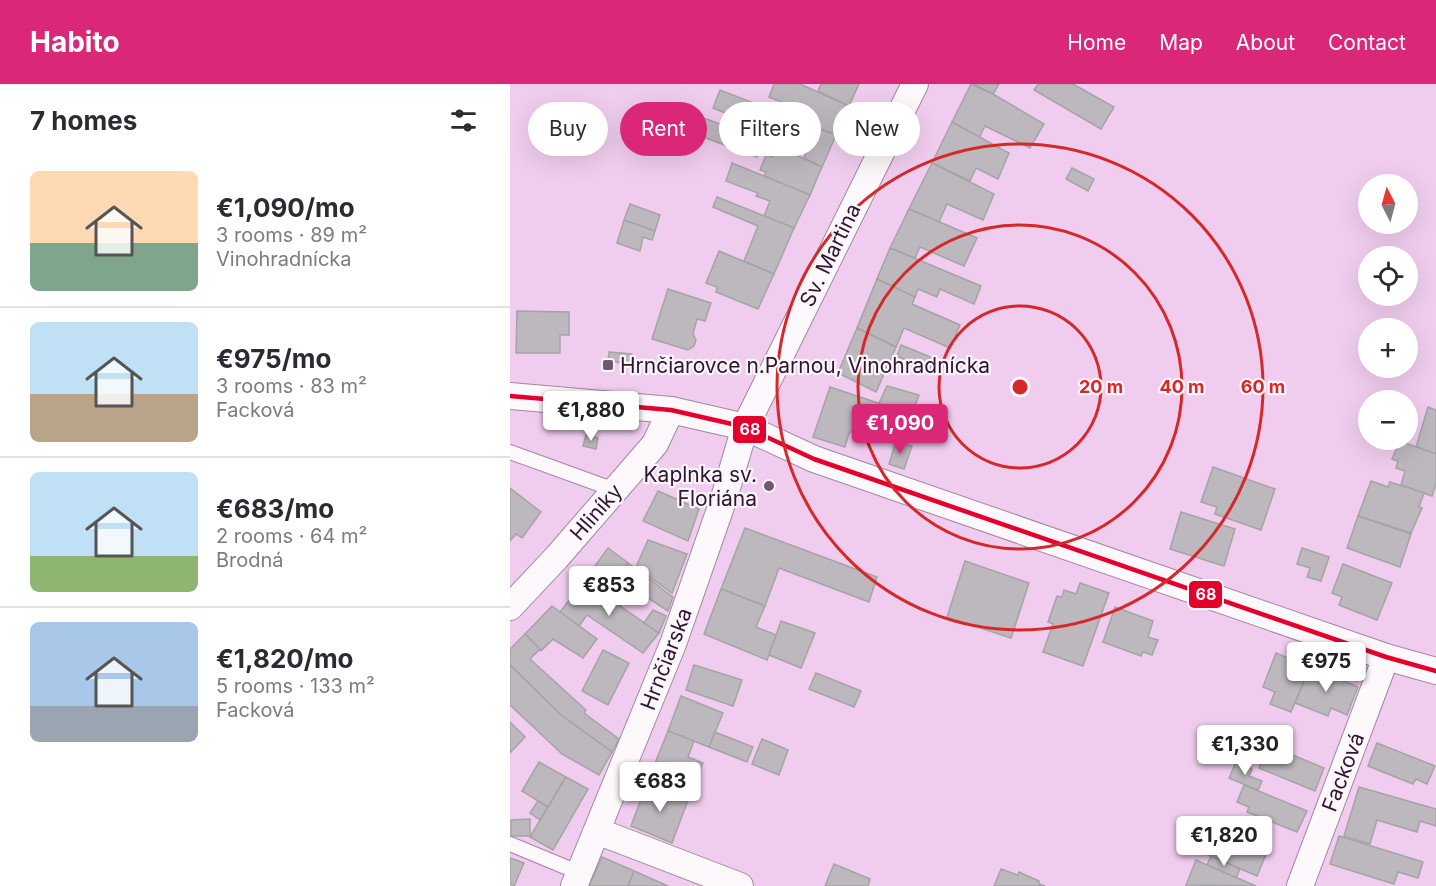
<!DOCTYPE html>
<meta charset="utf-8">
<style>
body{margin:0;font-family:Inter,sans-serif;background:#f7f7f7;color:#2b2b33;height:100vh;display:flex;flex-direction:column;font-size:22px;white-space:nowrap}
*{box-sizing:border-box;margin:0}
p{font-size:20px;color:#7c7c81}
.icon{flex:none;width:33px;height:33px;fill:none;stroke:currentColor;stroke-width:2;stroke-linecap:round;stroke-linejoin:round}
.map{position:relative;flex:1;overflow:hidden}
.details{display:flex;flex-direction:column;background:#fff;width:510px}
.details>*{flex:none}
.hud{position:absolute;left:18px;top:18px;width:570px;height:54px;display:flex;gap:12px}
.needle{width:39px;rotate:354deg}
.tools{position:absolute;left:848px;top:90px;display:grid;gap:12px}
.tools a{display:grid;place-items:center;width:60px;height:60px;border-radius:50%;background:#fff;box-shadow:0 6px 24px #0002;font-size:30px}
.price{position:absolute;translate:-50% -51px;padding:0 14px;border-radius:6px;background:#fff;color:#222;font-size:20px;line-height:39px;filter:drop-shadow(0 2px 3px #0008)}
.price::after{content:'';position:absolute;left:50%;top:36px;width:18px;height:14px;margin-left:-9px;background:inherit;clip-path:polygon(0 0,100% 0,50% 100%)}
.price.current{background:#db2777;color:#fff}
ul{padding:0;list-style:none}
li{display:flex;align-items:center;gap:18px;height:150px;padding:0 30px}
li+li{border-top:2px solid #e1e1e2}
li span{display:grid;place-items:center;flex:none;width:168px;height:120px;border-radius:9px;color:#555}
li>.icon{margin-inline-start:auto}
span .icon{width:72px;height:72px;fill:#fffc;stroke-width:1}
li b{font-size:26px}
h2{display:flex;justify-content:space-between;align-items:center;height:72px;padding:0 30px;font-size:26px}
.pill{padding:0 21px;border-radius:27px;background:#fff;box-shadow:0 6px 24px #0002;font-size:21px;line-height:54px}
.pill.current{background:#db2777;color:#fff}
header{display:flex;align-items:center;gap:36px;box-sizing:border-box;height:84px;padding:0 30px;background:#db2777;color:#fff}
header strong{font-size:28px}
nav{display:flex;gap:33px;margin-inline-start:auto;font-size:21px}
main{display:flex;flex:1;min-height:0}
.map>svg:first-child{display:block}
.building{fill:#bdb8be;stroke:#a5a3a6;stroke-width:1.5}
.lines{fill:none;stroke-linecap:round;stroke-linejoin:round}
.service-casing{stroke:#a187a0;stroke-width:16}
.minor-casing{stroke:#a187a0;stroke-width:28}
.service{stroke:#fdf8fc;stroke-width:14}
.minor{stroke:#fdf8fc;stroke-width:26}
.bus-1-casing{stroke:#fcf6fc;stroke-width:9}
.bus-1{stroke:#e4002b;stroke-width:4.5}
.ring{fill:none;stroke:#d62828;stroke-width:3}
.poi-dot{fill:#725771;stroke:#fcf6fc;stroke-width:2}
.labels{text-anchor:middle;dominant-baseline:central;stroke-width:4.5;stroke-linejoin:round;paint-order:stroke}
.street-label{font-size:21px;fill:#2e172e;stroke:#fcf6fc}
.poi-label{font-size:21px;fill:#2e172e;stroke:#fcf6fc;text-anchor:start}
.centre{fill:#d62828;stroke:#fcf6fc;stroke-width:3}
.ring-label{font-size:18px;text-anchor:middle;font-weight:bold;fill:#d62828;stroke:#fcf6fc;stroke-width:4.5;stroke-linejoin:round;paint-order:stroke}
.line-badge{stroke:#fcf6fc;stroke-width:2}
.badge-label{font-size:16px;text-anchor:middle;font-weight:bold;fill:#fff}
</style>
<header>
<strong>Habito</strong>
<nav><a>Home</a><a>Map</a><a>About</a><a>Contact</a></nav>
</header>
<main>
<section class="details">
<h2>7 homes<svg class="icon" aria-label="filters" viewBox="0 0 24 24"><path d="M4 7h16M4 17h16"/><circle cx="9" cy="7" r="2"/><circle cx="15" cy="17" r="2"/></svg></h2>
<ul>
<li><span style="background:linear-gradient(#ffd9b3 60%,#7fa58c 0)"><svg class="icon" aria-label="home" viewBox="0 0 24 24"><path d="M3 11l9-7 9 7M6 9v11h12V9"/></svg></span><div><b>€1,090/mo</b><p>3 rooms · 89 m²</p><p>Vinohradnícka</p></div></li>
<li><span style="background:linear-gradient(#bfe0f5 60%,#b9a48a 0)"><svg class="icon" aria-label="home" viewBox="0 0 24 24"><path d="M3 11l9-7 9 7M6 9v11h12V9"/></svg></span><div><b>€975/mo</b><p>3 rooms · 83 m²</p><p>Facková</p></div></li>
<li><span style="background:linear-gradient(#bfe0f5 70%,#8fb573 0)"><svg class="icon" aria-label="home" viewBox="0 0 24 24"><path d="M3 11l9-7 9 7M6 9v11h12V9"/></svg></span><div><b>€683/mo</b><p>2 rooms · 64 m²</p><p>Brodná</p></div></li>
<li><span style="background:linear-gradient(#a9c7e8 70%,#9aa5b1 0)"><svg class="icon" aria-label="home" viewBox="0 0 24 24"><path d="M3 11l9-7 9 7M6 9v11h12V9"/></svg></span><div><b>€1,820/mo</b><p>5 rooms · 133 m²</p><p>Facková</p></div></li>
</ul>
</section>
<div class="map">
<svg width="926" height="802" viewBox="0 0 926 802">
<rect width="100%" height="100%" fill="#f0cdee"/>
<g class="building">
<polygon points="264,0 290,0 339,22 326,51 299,41 303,31 259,13"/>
<polygon points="311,0 349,0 339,22 308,7"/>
<polygon points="461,0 483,10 534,40 520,64 475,42 469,54 442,38"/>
<polygon points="463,0 489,0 483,10"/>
<polygon points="528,0 563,0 604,23 591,45 524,6"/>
<polygon points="210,6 326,51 312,83 294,74 298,63 203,24"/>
<polygon points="172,26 253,56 247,73 166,43"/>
<polygon points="442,38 499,69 488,95 466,84 460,97 422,79"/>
<polygon points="266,62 312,83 300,111 254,92 256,88 250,86 256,71 262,73"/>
<polygon points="222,79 300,111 284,144 254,132 260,117 246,112 248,109 216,97"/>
<polygon points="422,79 484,110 473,136 437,120 429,138 399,125"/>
<polygon points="562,84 584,95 578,107 556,95"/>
<polygon points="207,113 284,144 264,190 234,177 248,142 203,123"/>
<polygon points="120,120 150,131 145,147 114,136"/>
<polygon points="399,125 467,154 454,182 410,163 405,174 380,164"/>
<polygon points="114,136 145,147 142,156 133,153 130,167 107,159"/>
<polygon points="380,164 471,202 464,220 430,205 427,213 408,205 405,213 367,195"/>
<polygon points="209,167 264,190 248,225 206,208 207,203 196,199"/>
<polygon points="367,195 405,213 402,220 450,241 440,264 394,244 386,263 347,244"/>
<polygon points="158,205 201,219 195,237 187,235 183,250 186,256 184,262 178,266 142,255"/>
<polygon points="7,227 59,228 59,251 50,251 50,269 6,269"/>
<polygon points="347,244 386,263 366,308 328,289"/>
<polygon points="391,261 425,275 419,287 387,272"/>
<polygon points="99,268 122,270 121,280 98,277"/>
<polygon points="377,302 409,311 402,330 369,319"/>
<polygon points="320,303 398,329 389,358 346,345 339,349 335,363 303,353"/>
<polygon points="918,323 926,326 926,370 906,363"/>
<polygon points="76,351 88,354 86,365 73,362"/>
<polygon points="386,357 402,362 394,385 379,380"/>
<polygon points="890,357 926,370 926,400 922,412 891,401 895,387 886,384 888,377 882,375"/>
<polygon points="703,383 765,405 751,446 705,430 707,423 691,418"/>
<polygon points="262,397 263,405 256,407 254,399"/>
<polygon points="861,397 878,403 880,398 914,409 909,423 912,424 901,449 848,432"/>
<polygon points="0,404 31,428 12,454 6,450 0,457"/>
<polygon points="148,407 189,425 178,457 133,437"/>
<polygon points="671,428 725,445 714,482 660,465"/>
<polygon points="848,432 901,450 890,483 837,464"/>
<polygon points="235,444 367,493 359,518 269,484 255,522 211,505"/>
<polygon points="138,456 177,470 162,509 126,483"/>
<polygon points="98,464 118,479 93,511 74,497"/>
<polygon points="792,464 819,473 811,497 797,493 800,484 787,480"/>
<polygon points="455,477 519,499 501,554 437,533"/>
<polygon points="118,479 163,513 158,527 123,504 111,522 93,511"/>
<polygon points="833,480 882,499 867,536 829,521 832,513 822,509"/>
<polygon points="74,497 149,549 133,569 77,531 69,542 50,528"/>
<polygon points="570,499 599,509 573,582 533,568 543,540 538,538 547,512 552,513 554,506 566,510"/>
<polygon points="211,505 255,522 246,543 266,551 257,576 194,550"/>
<polygon points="42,522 87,555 73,574 43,555 31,567 15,550"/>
<polygon points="605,523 643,537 638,553 648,556 642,571 633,568 631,572 593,558"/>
<polygon points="143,526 156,532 149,549 134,539"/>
<polygon points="271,537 305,549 291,584 259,571"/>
<polygon points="15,550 30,565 20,575 76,626 74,629 109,655 102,668 51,631 0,581 0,565"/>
<polygon points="93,566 119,579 98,621 72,607"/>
<polygon points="766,569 800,583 781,628 760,620 765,608 753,603"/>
<polygon points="0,581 51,631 102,668 89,691 52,670 0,621"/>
<polygon points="184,581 232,596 223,622 176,606"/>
<polygon points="800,583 848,603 837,631 821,624 818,632 785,619"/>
<polygon points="306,589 351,607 344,623 299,605"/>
<polygon points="171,612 213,629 199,663 158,647"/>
<polygon points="0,638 15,653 0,669"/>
<polygon points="158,647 184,657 178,673 193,679 178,716 137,699"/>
<polygon points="205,648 243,663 237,678 199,663"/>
<polygon points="739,653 814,684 805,707 749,684 753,673 734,665"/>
<polygon points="252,655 278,666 269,691 242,680"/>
<polygon points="867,659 925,682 917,700 906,695 903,700 858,682"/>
<polygon points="29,678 56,693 38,723 12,707"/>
<polygon points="726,678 742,685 739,692 752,697 748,706 719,694"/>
<polygon points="56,693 78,705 43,766 20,753"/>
<polygon points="137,699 178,716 162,759 121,742"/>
<polygon points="734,701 797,727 787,748 737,728 739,723 727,718"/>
<polygon points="849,703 926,725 926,742 910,737 907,748 867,736 860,760 834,752"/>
<polygon points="28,717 38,723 30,736 20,729"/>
<polygon points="20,735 20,752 1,752 1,736"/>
<polygon points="710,739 760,761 747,792 696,770"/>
<polygon points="829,752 913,778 908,794 888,788 884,800 820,780"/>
<polygon points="701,772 730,785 726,794 697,781"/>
<polygon points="92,773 124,787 118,802 79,802"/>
<polygon points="0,774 14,779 4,802 0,800"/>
<polygon points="686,776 697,781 746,802 676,801"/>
<polygon points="324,780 360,795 358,802 315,802"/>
<polygon points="491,785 508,791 509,788 529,797 529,800 535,802 484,802"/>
<polygon points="124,787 158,802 118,802"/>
</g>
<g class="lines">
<defs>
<g id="service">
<polyline points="0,368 105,406"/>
<polyline points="0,760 70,789"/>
</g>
<g id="minor">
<polyline points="0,312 161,326 235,343 304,375 876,573 926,587"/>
<polyline points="0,523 47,473 145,360 161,326"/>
<polyline points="87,747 230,802"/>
<polyline points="64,802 163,560 214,414 235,343 405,0"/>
<polyline points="790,802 876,573"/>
</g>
</defs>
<use href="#service" class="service-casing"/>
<use href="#minor" class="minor-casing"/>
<use href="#service" class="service"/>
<use href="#minor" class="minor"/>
<defs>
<polyline id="bus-1" points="0,312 161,326 235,343 304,375 876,573 926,587"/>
</defs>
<use href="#bus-1" class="bus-1-casing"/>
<use href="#bus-1" class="bus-1"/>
</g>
<g class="ring">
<circle cx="510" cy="303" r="81"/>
<circle cx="510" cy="303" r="162"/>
<circle cx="510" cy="303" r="243"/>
</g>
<g class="poi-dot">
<rect x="92" y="275" width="12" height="12" rx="3"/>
<circle cx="259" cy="402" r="6"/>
</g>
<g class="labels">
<g class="street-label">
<text transform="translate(320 171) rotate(-64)">Sv. Martina</text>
<text transform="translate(86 428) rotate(-49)">Hliníky</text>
<text transform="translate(156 575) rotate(-69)">Hrnčiarska</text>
<text transform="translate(833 688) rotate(-69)">Facková</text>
</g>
<g class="poi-label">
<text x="110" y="281">Hrnčiarovce n.Parnou, Vinohradnícka</text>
<text x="247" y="390" text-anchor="end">Kaplnka sv.<tspan x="247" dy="24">Floriána</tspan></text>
</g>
</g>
<circle cx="510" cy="303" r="9" class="centre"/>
<g class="ring-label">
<text x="591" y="309">20 m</text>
<text x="672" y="309">40 m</text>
<text x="753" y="309">60 m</text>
</g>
<g class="line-badge">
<rect x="222" y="331" width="35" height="29" rx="6" fill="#e4002b"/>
<rect x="678" y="496" width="35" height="29" rx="6" fill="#e4002b"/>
</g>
<g class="badge-label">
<text x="240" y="351">68</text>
<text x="696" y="516">68</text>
</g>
</svg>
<div class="tools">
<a><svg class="needle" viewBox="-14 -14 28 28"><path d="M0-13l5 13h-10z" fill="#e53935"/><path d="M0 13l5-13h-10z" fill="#7c7c81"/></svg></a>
<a><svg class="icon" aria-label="locate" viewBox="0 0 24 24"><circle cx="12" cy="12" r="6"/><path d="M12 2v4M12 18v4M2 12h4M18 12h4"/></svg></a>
<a>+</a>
<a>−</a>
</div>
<b class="price" style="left:81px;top:358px">€1,880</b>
<b class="price current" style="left:390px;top:371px">€1,090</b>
<b class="price" style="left:99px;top:533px">€853</b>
<b class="price" style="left:816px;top:609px">€975</b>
<b class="price" style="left:735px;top:692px">€1,330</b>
<b class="price" style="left:150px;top:729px">€683</b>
<b class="price" style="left:714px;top:783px">€1,820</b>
<div class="hud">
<a class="pill">Buy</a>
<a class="pill current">Rent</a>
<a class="pill">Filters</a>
<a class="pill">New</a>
</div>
</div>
</main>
